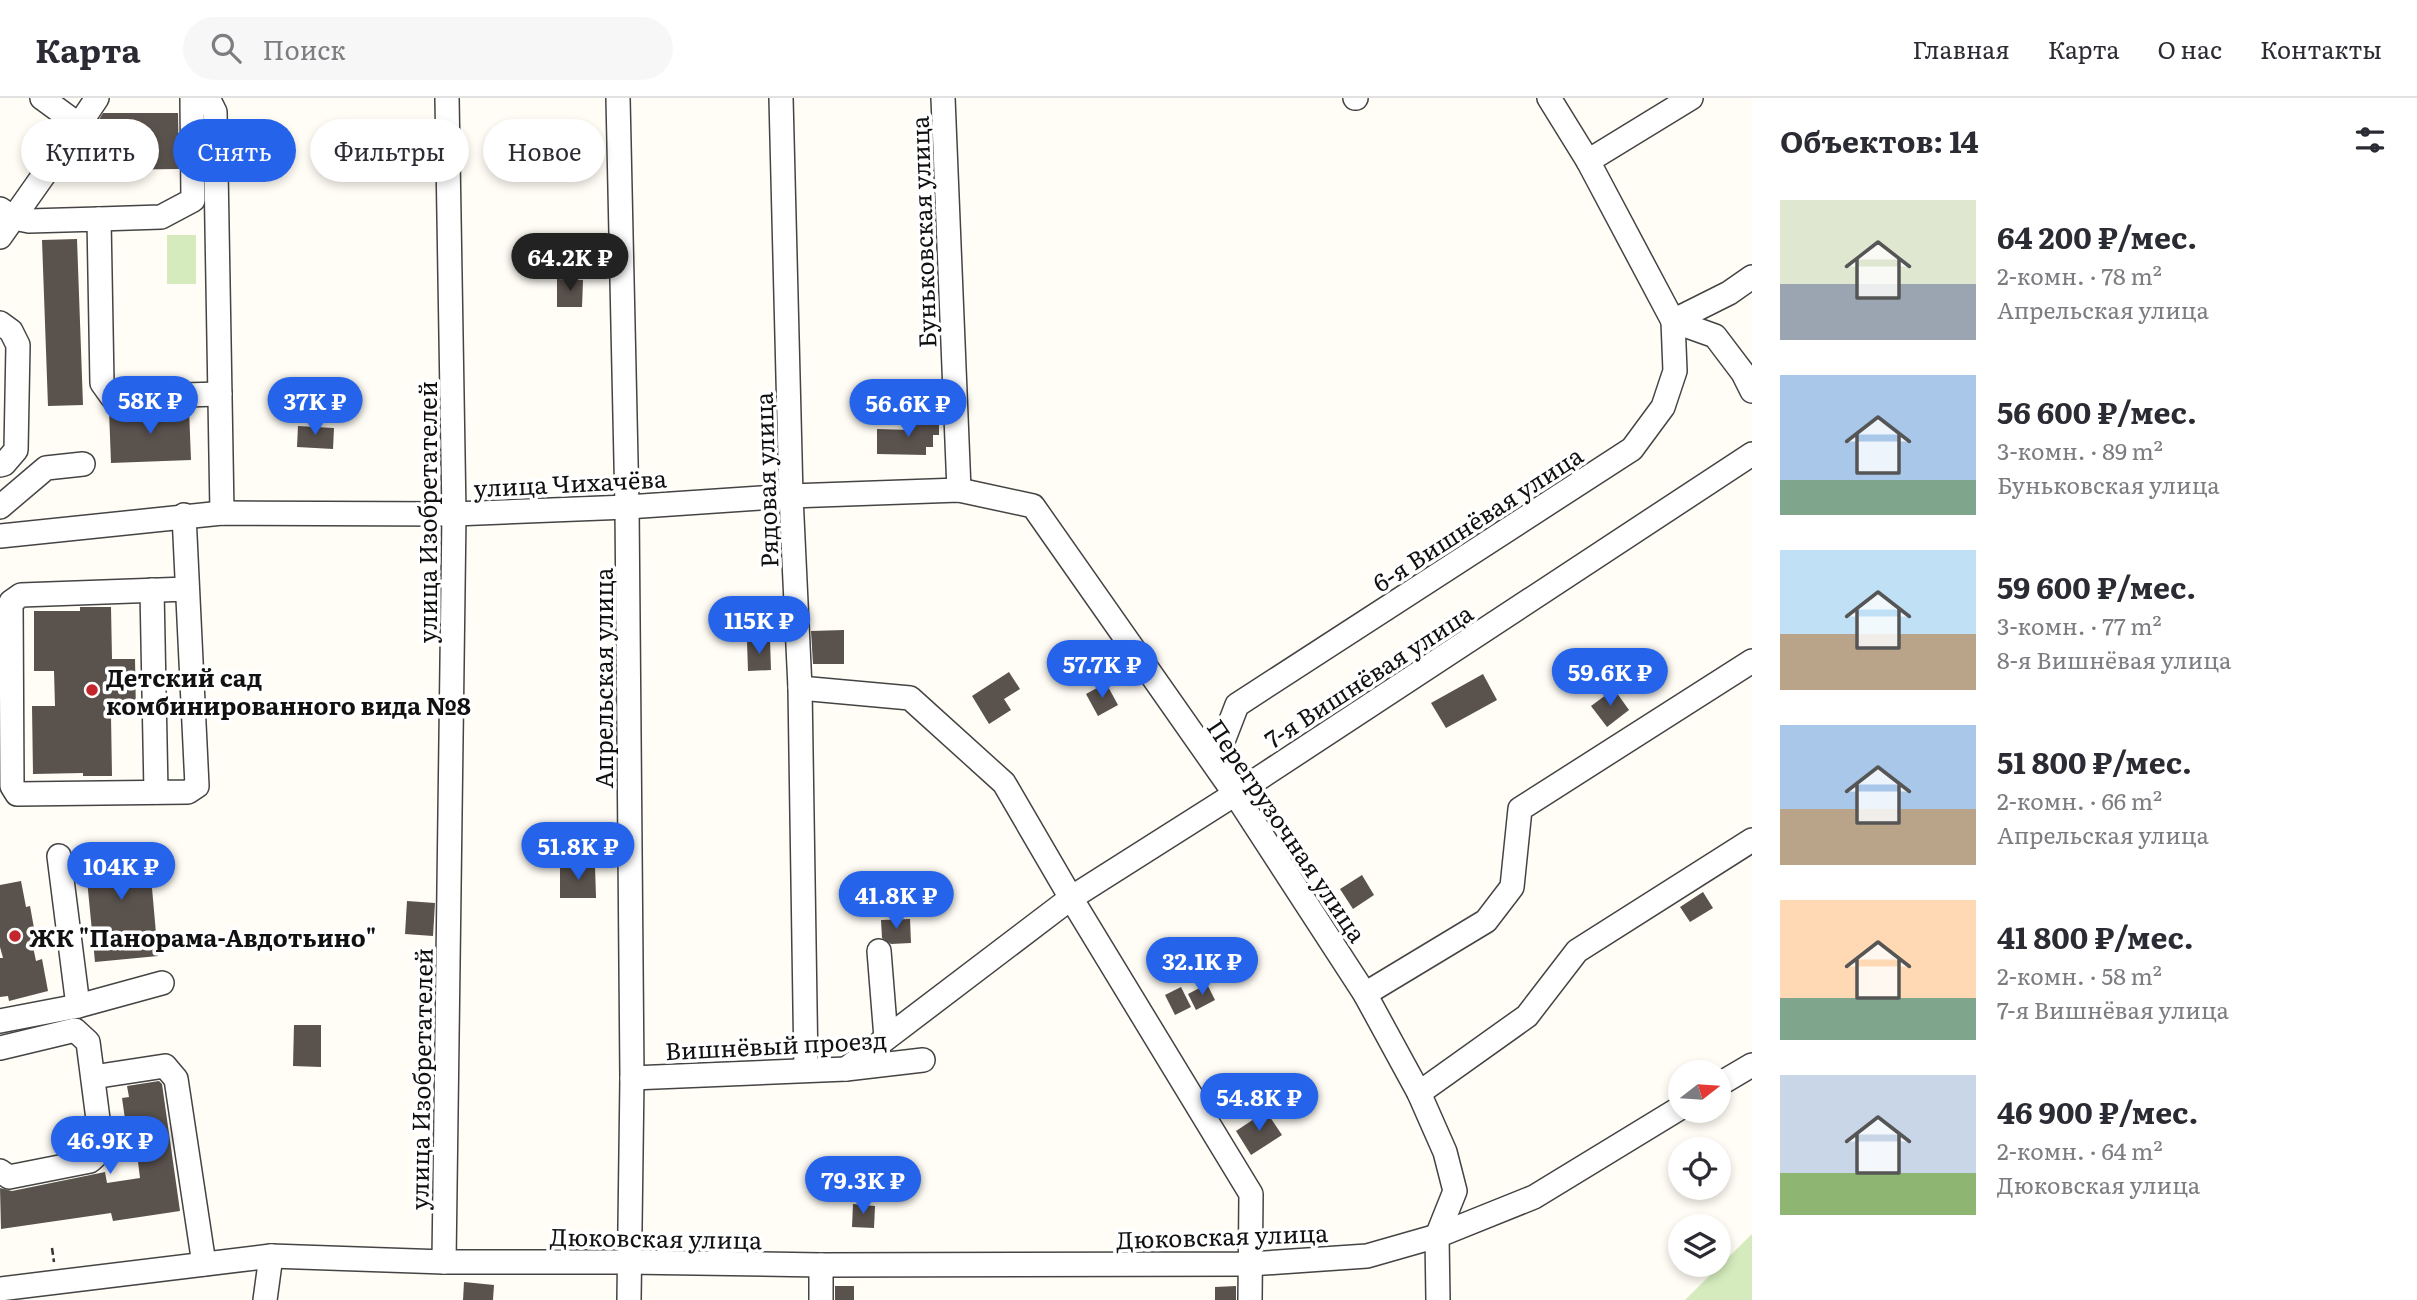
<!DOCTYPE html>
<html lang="ru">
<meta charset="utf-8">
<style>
body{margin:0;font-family:Literata,serif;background:#f7f7f7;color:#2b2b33;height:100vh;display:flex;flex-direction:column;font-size:26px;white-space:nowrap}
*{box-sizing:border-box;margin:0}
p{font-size:23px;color:#7c7c81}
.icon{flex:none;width:38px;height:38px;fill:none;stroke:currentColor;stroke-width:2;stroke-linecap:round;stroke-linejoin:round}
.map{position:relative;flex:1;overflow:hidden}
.details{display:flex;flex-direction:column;background:#fff;width:665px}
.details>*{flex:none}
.hud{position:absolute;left:21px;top:21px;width:665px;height:63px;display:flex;gap:14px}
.needle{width:46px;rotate:73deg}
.controls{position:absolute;left:1668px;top:962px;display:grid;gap:14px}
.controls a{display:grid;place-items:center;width:63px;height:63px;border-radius:50%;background:#fff;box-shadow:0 4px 10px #0003;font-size:35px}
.price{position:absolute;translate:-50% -60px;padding:0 16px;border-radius:24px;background:#2563eb;color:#fff;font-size:23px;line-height:46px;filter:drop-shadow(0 2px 4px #0008)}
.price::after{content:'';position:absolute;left:50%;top:42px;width:21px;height:16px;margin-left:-10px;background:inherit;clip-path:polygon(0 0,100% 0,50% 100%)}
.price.current{background:#222;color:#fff}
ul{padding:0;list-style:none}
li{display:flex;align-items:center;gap:21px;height:175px;padding:0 28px}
li span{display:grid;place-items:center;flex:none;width:196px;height:140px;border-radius:0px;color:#555}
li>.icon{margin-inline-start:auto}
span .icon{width:84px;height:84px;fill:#fffc;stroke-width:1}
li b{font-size:30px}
h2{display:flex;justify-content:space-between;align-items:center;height:84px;padding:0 28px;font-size:30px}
.tag{padding:0 24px;border-radius:32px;background:#fff;box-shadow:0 4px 10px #0003;font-size:24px;line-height:63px}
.tag.current{background:#2563eb;color:#fff}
header{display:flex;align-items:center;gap:42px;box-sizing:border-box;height:98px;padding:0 35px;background:#fff;border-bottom:2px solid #e1e1e2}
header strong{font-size:33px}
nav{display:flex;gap:38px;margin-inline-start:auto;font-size:24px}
.search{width:490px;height:63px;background:#f7f7f7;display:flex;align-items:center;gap:18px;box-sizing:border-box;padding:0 24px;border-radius:38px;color:#7c7c81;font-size:26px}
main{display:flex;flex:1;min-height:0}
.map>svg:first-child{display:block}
.green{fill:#d5ebbd}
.building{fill:#5a524d}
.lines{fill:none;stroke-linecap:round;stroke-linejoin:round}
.minor-casing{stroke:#444;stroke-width:26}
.path{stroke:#333;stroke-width:2.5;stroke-dasharray:7 3.5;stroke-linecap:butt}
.minor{stroke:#fff;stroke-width:23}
.poi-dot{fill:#c4262e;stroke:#fff;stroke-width:2.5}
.labels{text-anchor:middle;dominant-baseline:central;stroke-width:7;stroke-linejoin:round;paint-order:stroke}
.street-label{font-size:24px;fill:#111;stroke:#fff}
.poi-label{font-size:24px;font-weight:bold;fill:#111;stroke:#fff;text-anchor:start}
</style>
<header>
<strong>Карта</strong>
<div class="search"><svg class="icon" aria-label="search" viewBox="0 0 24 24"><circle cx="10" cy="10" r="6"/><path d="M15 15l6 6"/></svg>Поиск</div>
<nav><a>Главная</a><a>Карта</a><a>О нас</a><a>Контакты</a></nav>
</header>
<main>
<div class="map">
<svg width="1752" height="1202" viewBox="0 0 1752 1202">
<rect width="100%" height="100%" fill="#fffdf5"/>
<g class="green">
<rect x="167" y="137" width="29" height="49"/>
<polygon points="1752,1136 1752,1202 1685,1202"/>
</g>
<g class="building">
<polygon points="103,15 178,15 179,71 95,72 95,28"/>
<polygon points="77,141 83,307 48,308 42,142"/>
<polygon points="557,181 583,182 582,209 557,209"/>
<polygon points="189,311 191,362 111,365 109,312"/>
<polygon points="913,323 939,323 939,337 933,337 933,349 926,349 926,357 877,356 877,331 913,332"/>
<polygon points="298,328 334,330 333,351 297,349"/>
<polygon points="80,509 111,509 112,561 135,561 136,618 111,618 112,678 83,678 83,675 33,676 32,608 55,608 54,573 34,573 34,513 80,513"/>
<polygon points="844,532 844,566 813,566 811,533"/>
<polygon points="770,542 771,572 748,573 747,543"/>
<polygon points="1009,574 1020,591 1004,601 1011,612 989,626 972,598"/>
<polygon points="1483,576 1497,602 1446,630 1431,605"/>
<polygon points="1106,585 1118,607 1098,618 1086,596"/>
<polygon points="1614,591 1629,612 1607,629 1591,608"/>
<polygon points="148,745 158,858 95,864 84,751"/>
<polygon points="560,768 595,768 596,800 560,800"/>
<polygon points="1362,777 1374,797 1353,811 1340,791"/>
<polygon points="21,783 26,809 30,808 34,830 29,830 36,863 42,861 48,893 9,903 8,898 0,899 0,860 3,860 0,849 0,787"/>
<polygon points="1703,794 1713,810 1690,824 1680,809"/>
<polygon points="407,803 435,805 433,838 405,836"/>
<polygon points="910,821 911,845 891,846 882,840 881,822"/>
<polygon points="1207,886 1215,902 1196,912 1188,896"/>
<polygon points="1181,889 1191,909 1175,917 1165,897"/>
<polygon points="294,927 321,927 321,969 293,968"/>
<polygon points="159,983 162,986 180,1113 113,1123 111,1115 1,1131 0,1090 12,1093 105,1074 107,1085 140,1080 136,1048 129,1049 122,1000 129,999 127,988"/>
<polygon points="1266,1013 1282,1037 1251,1057 1236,1033"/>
<polygon points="853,1106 875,1108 874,1130 852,1129"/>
<polygon points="464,1184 494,1187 493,1202 463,1202"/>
<rect x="835" y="1188" width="19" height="14"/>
<polygon points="1236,1188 1236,1202 1215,1202 1215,1189"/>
</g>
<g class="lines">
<defs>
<g id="minor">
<polyline points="208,0 215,14 222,415"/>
<polyline points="618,0 627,409 632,980 629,1202"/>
<polyline points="781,0 791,398 800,590 806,972"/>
<polyline points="943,0 959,392"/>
<polyline points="1355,0 1356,0"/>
<polyline points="1549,0 1588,63 1673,223 1715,238 1743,275 1752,293"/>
<polyline points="79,27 97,0"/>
<polyline points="1588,63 1691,0"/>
<polyline points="0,111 14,120 29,123 99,121 102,285 112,299 220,296"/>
<polyline points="99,121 161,119 193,102 192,0"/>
<polyline points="0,139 79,27 42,0"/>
<polyline points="1673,223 1729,195 1752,179"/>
<polyline points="0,225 11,233 18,247 16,352 4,366 0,367"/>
<polyline points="0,409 46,370 83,366"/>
<polyline points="184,417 197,688 188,694 17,696 12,688 11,504 21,497 187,491"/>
<polyline points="0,438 222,415 454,416 627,409 791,398 959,392 1033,408 1235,696 1365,896 1419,995 1445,1054 1455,1093 1437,1138 1438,1202"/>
<polyline points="152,492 156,694"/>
<polyline points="800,590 910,600 1004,685 1071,800 1251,1096 1250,1202"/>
<polyline points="1227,678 1218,656 1237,607 1632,351 1663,309 1675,273 1673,223"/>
<polyline points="59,758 78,908"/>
<polyline points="879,853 886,940"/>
<polyline points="1365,896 1486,823 1512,789 1520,711 1752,563"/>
<polyline points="0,923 78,908 162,885"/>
<polyline points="0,950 75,932 88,944 102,1052 90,1063 9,1079 0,1073"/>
<polyline points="846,971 1071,800 1235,696 1752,356"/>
<polyline points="93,979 165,968 176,981 204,1166"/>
<polyline points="632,980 846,971 923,962"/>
<polyline points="1718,987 1752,967"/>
<polyline points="1419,995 1527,918 1577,853 1752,742"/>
<polyline points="444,1164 454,416 447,0"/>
<polyline points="821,1167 821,1202"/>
<polyline points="0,1191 271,1158 444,1164 628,1164 821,1167 1250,1166 1367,1158 1437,1138 1534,1099 1680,1010"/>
<polyline points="265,1202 271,1158"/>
</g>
</defs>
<use href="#minor" class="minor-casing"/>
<polyline class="path" points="52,1150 54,1164"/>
<use href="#minor" class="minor"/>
</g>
<g class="poi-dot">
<circle cx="92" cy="592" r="7"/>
<circle cx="15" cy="838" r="7"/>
</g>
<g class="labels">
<g class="street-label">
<text transform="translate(922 134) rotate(-92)">Буньковская улица</text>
<text transform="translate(765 382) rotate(-92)">Рядовая улица</text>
<text transform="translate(570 384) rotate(-3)">улица Чихачёва</text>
<text transform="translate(426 414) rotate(-90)">улица Изобретателей</text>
<text transform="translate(1477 420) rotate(-33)">6-я Вишнёвая улица</text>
<text transform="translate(1368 577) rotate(-33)">7-я Вишнёвая улица</text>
<text transform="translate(602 580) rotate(-90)">Апрельская улица</text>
<text transform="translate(1288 732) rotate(56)">Перегрузочная улица</text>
<text transform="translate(776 946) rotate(-3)">Вишнёвый проезд</text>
<text transform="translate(420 981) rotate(-89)">улица Изобретателей</text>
<text transform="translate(1222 1137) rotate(-2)">Дюковская улица</text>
<text transform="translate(656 1139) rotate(1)">Дюковская улица</text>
</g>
<g class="poi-label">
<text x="106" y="578">Детский сад<tspan x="106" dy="28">комбинированного вида №8</tspan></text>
<text x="29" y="838">ЖК "Панорама-Авдотьино"</text>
</g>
</g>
</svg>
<div class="controls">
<a><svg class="needle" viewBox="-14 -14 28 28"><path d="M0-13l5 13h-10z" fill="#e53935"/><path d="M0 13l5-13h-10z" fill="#7c7c81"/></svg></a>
<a><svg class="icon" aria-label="locate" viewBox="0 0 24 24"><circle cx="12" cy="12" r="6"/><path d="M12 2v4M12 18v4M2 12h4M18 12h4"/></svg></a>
<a><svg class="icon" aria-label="layers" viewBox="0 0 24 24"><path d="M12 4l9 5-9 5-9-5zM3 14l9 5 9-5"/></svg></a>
</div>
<b class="price current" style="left:570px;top:195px">64.2K ₽</b>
<b class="price" style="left:150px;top:338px">58K ₽</b>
<b class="price" style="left:315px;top:339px">37K ₽</b>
<b class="price" style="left:908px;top:341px">56.6K ₽</b>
<b class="price" style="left:759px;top:558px">115K ₽</b>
<b class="price" style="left:1102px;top:602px">57.7K ₽</b>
<b class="price" style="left:1610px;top:610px">59.6K ₽</b>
<b class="price" style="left:578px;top:784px">51.8K ₽</b>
<b class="price" style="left:121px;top:804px">104K ₽</b>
<b class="price" style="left:896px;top:833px">41.8K ₽</b>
<b class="price" style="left:1202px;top:899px">32.1K ₽</b>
<b class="price" style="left:1259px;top:1035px">54.8K ₽</b>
<b class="price" style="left:110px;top:1078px">46.9K ₽</b>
<b class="price" style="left:863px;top:1118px">79.3K ₽</b>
<div class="hud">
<a class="tag">Купить</a>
<a class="tag current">Снять</a>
<a class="tag">Фильтры</a>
<a class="tag">Новое</a>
</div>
</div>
<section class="details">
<h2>Объектов: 14<svg class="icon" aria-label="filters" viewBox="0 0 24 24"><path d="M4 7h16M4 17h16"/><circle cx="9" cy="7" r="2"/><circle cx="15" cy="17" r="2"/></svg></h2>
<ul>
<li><span style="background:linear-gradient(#dfe7d0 60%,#9aa5b1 0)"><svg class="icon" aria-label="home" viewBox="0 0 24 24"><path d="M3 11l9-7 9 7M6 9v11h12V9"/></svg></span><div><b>64 200 ₽/мес.</b><p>2-комн. · 78 m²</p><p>Апрельская улица</p></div></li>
<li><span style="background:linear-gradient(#a9c7e8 75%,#7fa58c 0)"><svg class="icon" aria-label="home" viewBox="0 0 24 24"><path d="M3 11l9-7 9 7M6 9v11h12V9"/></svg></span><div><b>56 600 ₽/мес.</b><p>3-комн. · 89 m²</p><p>Буньковская улица</p></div></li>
<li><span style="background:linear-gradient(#bfe0f5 60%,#b9a48a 0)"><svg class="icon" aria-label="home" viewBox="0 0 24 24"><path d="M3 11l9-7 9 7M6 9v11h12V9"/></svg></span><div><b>59 600 ₽/мес.</b><p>3-комн. · 77 m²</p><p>8-я Вишнёвая улица</p></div></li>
<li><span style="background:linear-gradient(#a9c7e8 60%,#b9a48a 0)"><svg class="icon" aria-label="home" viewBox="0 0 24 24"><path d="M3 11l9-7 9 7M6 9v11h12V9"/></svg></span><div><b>51 800 ₽/мес.</b><p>2-комн. · 66 m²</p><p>Апрельская улица</p></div></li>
<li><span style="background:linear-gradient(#ffd9b3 70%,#7fa58c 0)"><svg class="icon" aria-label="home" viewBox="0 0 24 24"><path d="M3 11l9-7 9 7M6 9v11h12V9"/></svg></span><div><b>41 800 ₽/мес.</b><p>2-комн. · 58 m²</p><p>7-я Вишнёвая улица</p></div></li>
<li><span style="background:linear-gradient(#c9d6e8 70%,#8fb573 0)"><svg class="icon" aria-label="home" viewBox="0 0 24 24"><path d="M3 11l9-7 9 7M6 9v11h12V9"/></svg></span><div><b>46 900 ₽/мес.</b><p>2-комн. · 64 m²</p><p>Дюковская улица</p></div></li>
</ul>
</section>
</main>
